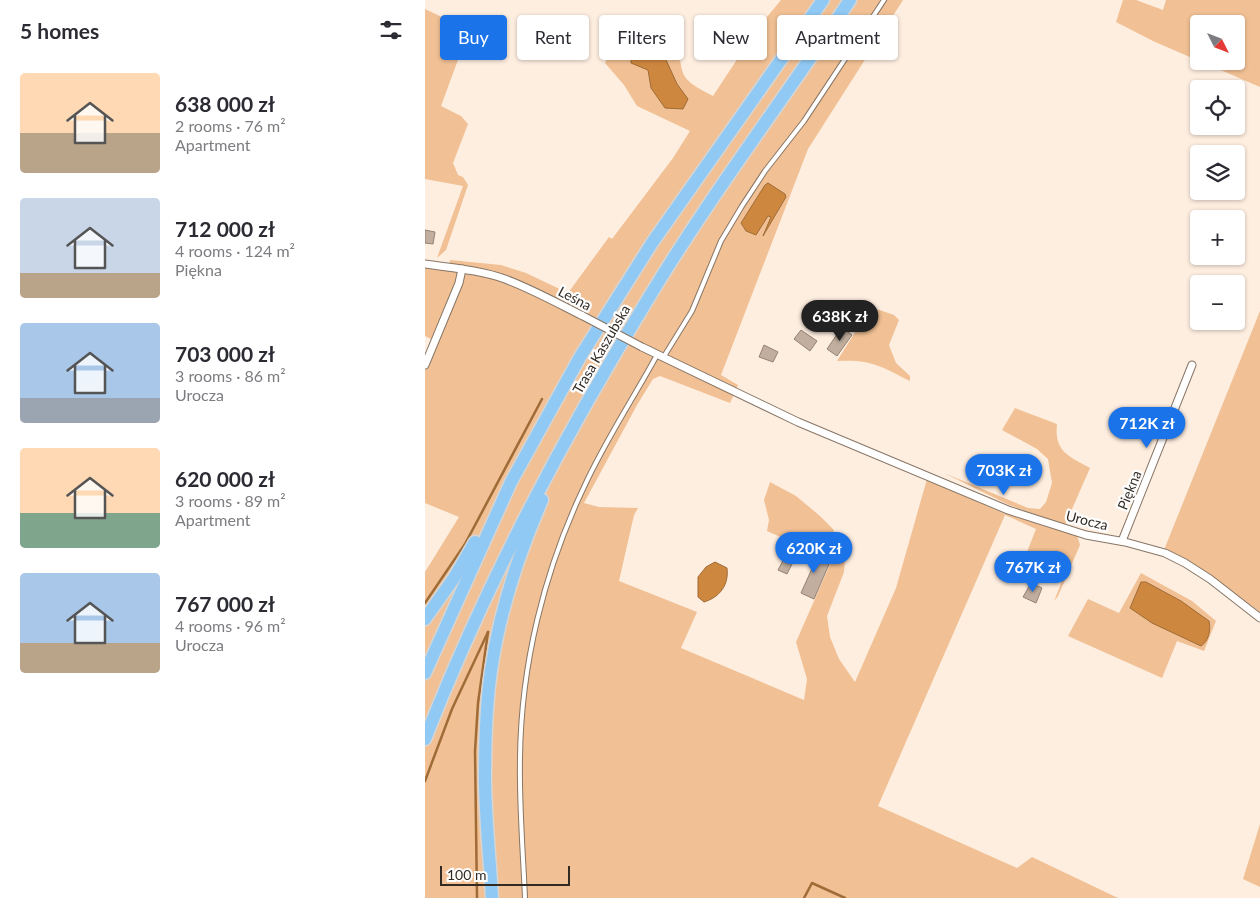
<!DOCTYPE html>
<meta charset="utf-8">
<style>
body{margin:0;font-family:Lato,sans-serif;background:#f2f2f3;color:#2b2b33;height:100vh;display:flex;flex-direction:column;font-size:19px;white-space:nowrap}
*{box-sizing:border-box;margin:0}
p{font-size:16px;color:#7c7c81}
.icon{flex:none;width:28px;height:28px;fill:none;stroke:currentColor;stroke-width:2;stroke-linecap:round;stroke-linejoin:round}
.map{position:relative;flex:1;overflow:hidden}
.side{display:flex;flex-direction:column;background:#fff;width:425px}
.side>*{flex:none}
.banner{position:absolute;left:15px;top:15px;width:475px;height:45px;display:flex;gap:10px}
.needle{width:32px;rotate:132deg}
.controls{position:absolute;left:765px;top:15px;display:grid;gap:10px}
.controls a{display:grid;place-items:center;width:55px;height:55px;border-radius:5px;background:#fff;box-shadow:0 1px 4px #0004;font-size:25px}
.scale{position:absolute;left:15px;bottom:12px;width:130px;box-sizing:border-box;padding-left:5px;border:2px solid #322b24;border-top:0;font-size:14px;line-height:18px;white-space:nowrap;color:#322b24;-webkit-text-stroke:4px #fefefe;paint-order:stroke}
.price{position:absolute;translate:-50% -42px;padding:0 11px;border-radius:18px;background:#1a73e8;color:#fff;font-size:16px;line-height:32px;filter:drop-shadow(0 1px 2px #0008)}
.price::after{content:'';position:absolute;left:50%;top:30px;width:15px;height:11px;margin-left:-8px;background:inherit;clip-path:polygon(0 0,100% 0,50% 100%)}
.price.on{background:#222;color:#fff}
ul{padding:0;list-style:none}
li{display:flex;align-items:center;gap:15px;height:125px;padding:0 20px}
li span{display:grid;place-items:center;flex:none;width:140px;height:100px;border-radius:5px;color:#555}
li>.icon{margin-inline-start:auto}
span .icon{width:60px;height:60px;fill:#fffc;stroke-width:1}
li b{font-size:21px}
h2{display:flex;justify-content:space-between;align-items:center;height:60px;padding:0 20px;font-size:21px}
.tag{padding:0 18px;border-radius:5px;background:#fff;box-shadow:0 1px 4px #0004;font-size:18px;line-height:45px}
.tag.on{background:#1a73e8;color:#fff}
main{display:flex;flex:1;min-height:0}
.map>svg:first-child{display:block}
.green{fill:#f1c094}
.water{fill:#ce873f;stroke:#9f6b37}
.lines{fill:none;stroke-linecap:round;stroke-linejoin:round}
.stream{stroke:#9f6b37;stroke-width:2.5}
.building{fill:#c1ae9e;stroke:#948272}
.service-casing{stroke:#877666;stroke-width:6}
.minor-casing{stroke:#877666;stroke-width:9}
.motorway-casing{stroke:#d6d5d3;stroke-width:15}
.service{stroke:#fff;stroke-width:4}
.minor{stroke:#fff;stroke-width:7}
.motorway{stroke:#90c9f4;stroke-width:12}
.minor-bridge-casing{stroke:#877666;stroke-width:9;stroke-linecap:butt}
.minor-bridge{stroke:#fff;stroke-width:7}
.labels{text-anchor:middle;dominant-baseline:central;stroke-width:4.5;stroke-linejoin:round;paint-order:stroke}
.street-label{font-size:14px;fill:#322b24;stroke:#fefefe}
</style>
<main>
<section class="side">
<h2>5 homes<svg class="icon" aria-label="filters" viewBox="0 0 24 24"><path d="M4 7h16M4 17h16"/><circle cx="9" cy="7" r="2"/><circle cx="15" cy="17" r="2"/></svg></h2>
<ul>
<li><span style="background:linear-gradient(#ffd9b3 60%,#b9a48a 0)"><svg class="icon" aria-label="home" viewBox="0 0 24 24"><path d="M3 11l9-7 9 7M6 9v11h12V9"/></svg></span><div><b>638 000 zł</b><p>2 rooms · 76 m²</p><p>Apartment</p></div></li>
<li><span style="background:linear-gradient(#c9d6e8 75%,#b9a48a 0)"><svg class="icon" aria-label="home" viewBox="0 0 24 24"><path d="M3 11l9-7 9 7M6 9v11h12V9"/></svg></span><div><b>712 000 zł</b><p>4 rooms · 124 m²</p><p>Piękna</p></div></li>
<li><span style="background:linear-gradient(#a9c7e8 75%,#9aa5b1 0)"><svg class="icon" aria-label="home" viewBox="0 0 24 24"><path d="M3 11l9-7 9 7M6 9v11h12V9"/></svg></span><div><b>703 000 zł</b><p>3 rooms · 86 m²</p><p>Urocza</p></div></li>
<li><span style="background:linear-gradient(#ffd9b3 65%,#7fa58c 0)"><svg class="icon" aria-label="home" viewBox="0 0 24 24"><path d="M3 11l9-7 9 7M6 9v11h12V9"/></svg></span><div><b>620 000 zł</b><p>3 rooms · 89 m²</p><p>Apartment</p></div></li>
<li><span style="background:linear-gradient(#a9c7e8 70%,#b9a48a 0)"><svg class="icon" aria-label="home" viewBox="0 0 24 24"><path d="M3 11l9-7 9 7M6 9v11h12V9"/></svg></span><div><b>767 000 zł</b><p>4 rooms · 96 m²</p><p>Urocza</p></div></li>
</ul>
</section>
<div class="map">
<svg width="835" height="898" viewBox="0 0 835 898">
<rect width="100%" height="100%" fill="#feeee0"/>
<g class="green">
<path d="M356,0H478L383,149L296,375L313,385L305,403L235,376L228,379L212,405L159,503L174,507L213,508L209,515L194,581L272,612L256,648L379,700L382,679L371,642L407,560L342,531L344,520L339,500L345,482L371,496L395,516L408,529L420,560L419,572L402,616L405,637L414,659L430,682L471,588L502,479L580,514L581,511L652,535L655,545L633,596L629,601L640,574L600,557L611,529L580,515L453,806L592,868L607,857L693,898H0V572L34,517L0,503V354L6,339L0,336V267L23,271L25,260L76,265L101,273L143,293L184,237L187,239L248,158L265,131L212,106L199,85L180,63C198,28 221,22 254,41C256,77 255,79 288,96L332,29Z"/>
<polygon points="698,0 711,0 738,10 741,0 835,0 835,87 775,61 811,61 811,24 774,24 774,61 728,41 691,22"/>
<polygon points="0,9 44,30 16,106 36,116 43,124 28,163 33,175 38,177 43,185 21,250 12,258 38,186 0,179"/>
<path d="M446,307L469,315L474,320L464,345L471,363L485,376V381C456,366 445,359 412,361Z"/>
<polygon points="835,311 835,612 765,561 739,550"/>
<path d="M590,408L632,424C629,451 643,456 665,468L640,525L584,505L519,473L603,508L615,509L621,502L627,483L623,459L612,449L577,430Z"/>
<polygon points="716,573 767,601 791,621 779,651 752,641 737,678 643,636 663,599 694,613"/>
<polygon points="835,824 835,887 818,879"/>
</g>
<g class="water">
<polygon points="221,42 237,51 252,84 263,99 258,109 240,108 226,88 223,70 206,63 206,49"/>
<polygon points="343,183 360,194 361,197 338,236 346,217 343,216 331,235 321,231 316,223 340,185"/>
<path d="M290,562L302,568C304,585 295,597 279,602L273,597V577L281,567Z"/>
<path d="M716,582H721L756,601L784,621C786,629 784,641 776,646L727,623L705,608Z"/>
</g>
<g class="lines">
<g class="stream">
<polyline points="0,603 40,544 117,399"/>
<polyline points="0,781 27,709 63,632"/>
<polyline points="52,898 50,751 53,703 63,632"/>
<polyline points="379,898 387,883 420,898"/>
</g>
</g>
<g class="building">
<polygon points="0,230 10,232 8,244 0,243"/>
<polygon points="401,302 420,316 414,325 394,311"/>
<polygon points="417,327 427,335 412,356 402,349"/>
<polygon points="376,330 392,341 385,351 369,339"/>
<polygon points="339,345 353,352 348,362 334,357"/>
<polygon points="375,548 405,562 389,599 376,593 390,562 373,554"/>
<polygon points="362,553 370,558 362,574 353,570"/>
<polygon points="606,583 617,588 611,603 598,597"/>
</g>
<g class="lines">
<defs>
<g id="service">
<polyline points="238,358 267,311 296,241 317,206 340,171 379,121 459,0"/>
<path d="M100,898C98,851 94,805 95,758C96,665 119,571 159,487C180,441 208,399 232,355"/>
</g>
<g id="minor">
<path d="M0,264C27,268 55,270 80,279C107,289 132,303 158,316"/>
<polyline points="217,347 373,422 583,510 661,535 700,542 740,553 760,563 785,579 835,618"/>
<polyline points="0,365 34,283 37,269"/>
<polyline points="697,541 767,365"/>
</g>
<g id="motorway">
<polyline points="0,619 29,578 50,542"/>
<polyline points="0,673 86,482 155,357 227,243 398,0"/>
<path d="M0,739C60,586 137,439 223,299C285,196 358,100 425,0"/>
<path d="M67,898C65,858 60,817 60,777C60,742 61,705 66,671C74,614 94,553 117,500"/>
</g>
</defs>
<use href="#service" class="service-casing"/>
<use href="#minor" class="minor-casing"/>
<use href="#motorway" class="motorway-casing"/>
<use href="#service" class="service"/>
<use href="#minor" class="minor"/>
<use href="#motorway" class="motorway"/>
<defs>
<polyline id="minor-bridge" points="158,316 217,347"/>
</defs>
<use href="#minor-bridge" class="minor-bridge-casing"/>
<use href="#minor-bridge" class="minor-bridge"/>
</g>
<g class="labels">
<g class="street-label">
<text transform="translate(150 298) rotate(28)">Leśna</text>
<text transform="translate(176 349) rotate(-60)">Trasa Kaszubska</text>
<text transform="translate(704 490) rotate(-68)">Piękna</text>
<text transform="translate(662 520) rotate(14)">Urocza</text>
</g>
</g>
</svg>
<div class="controls">
<a><svg class="needle" viewBox="-14 -14 28 28"><path d="M0-13l5 13h-10z" fill="#e53935"/><path d="M0 13l5-13h-10z" fill="#7c7c81"/></svg></a>
<a><svg class="icon" aria-label="locate" viewBox="0 0 24 24"><circle cx="12" cy="12" r="6"/><path d="M12 2v4M12 18v4M2 12h4M18 12h4"/></svg></a>
<a><svg class="icon" aria-label="layers" viewBox="0 0 24 24"><path d="M12 4l9 5-9 5-9-5zM3 14l9 5 9-5"/></svg></a>
<a>+</a>
<a>−</a>
</div>
<div class="scale">100 m</div>
<b class="price on" style="left:415px;top:342px">638K zł</b>
<b class="price" style="left:722px;top:449px">712K zł</b>
<b class="price" style="left:579px;top:496px">703K zł</b>
<b class="price" style="left:389px;top:574px">620K zł</b>
<b class="price" style="left:608px;top:593px">767K zł</b>
<div class="banner">
<a class="tag on">Buy</a>
<a class="tag">Rent</a>
<a class="tag">Filters</a>
<a class="tag">New</a>
<a class="tag">Apartment</a>
</div>
</div>
</main>
